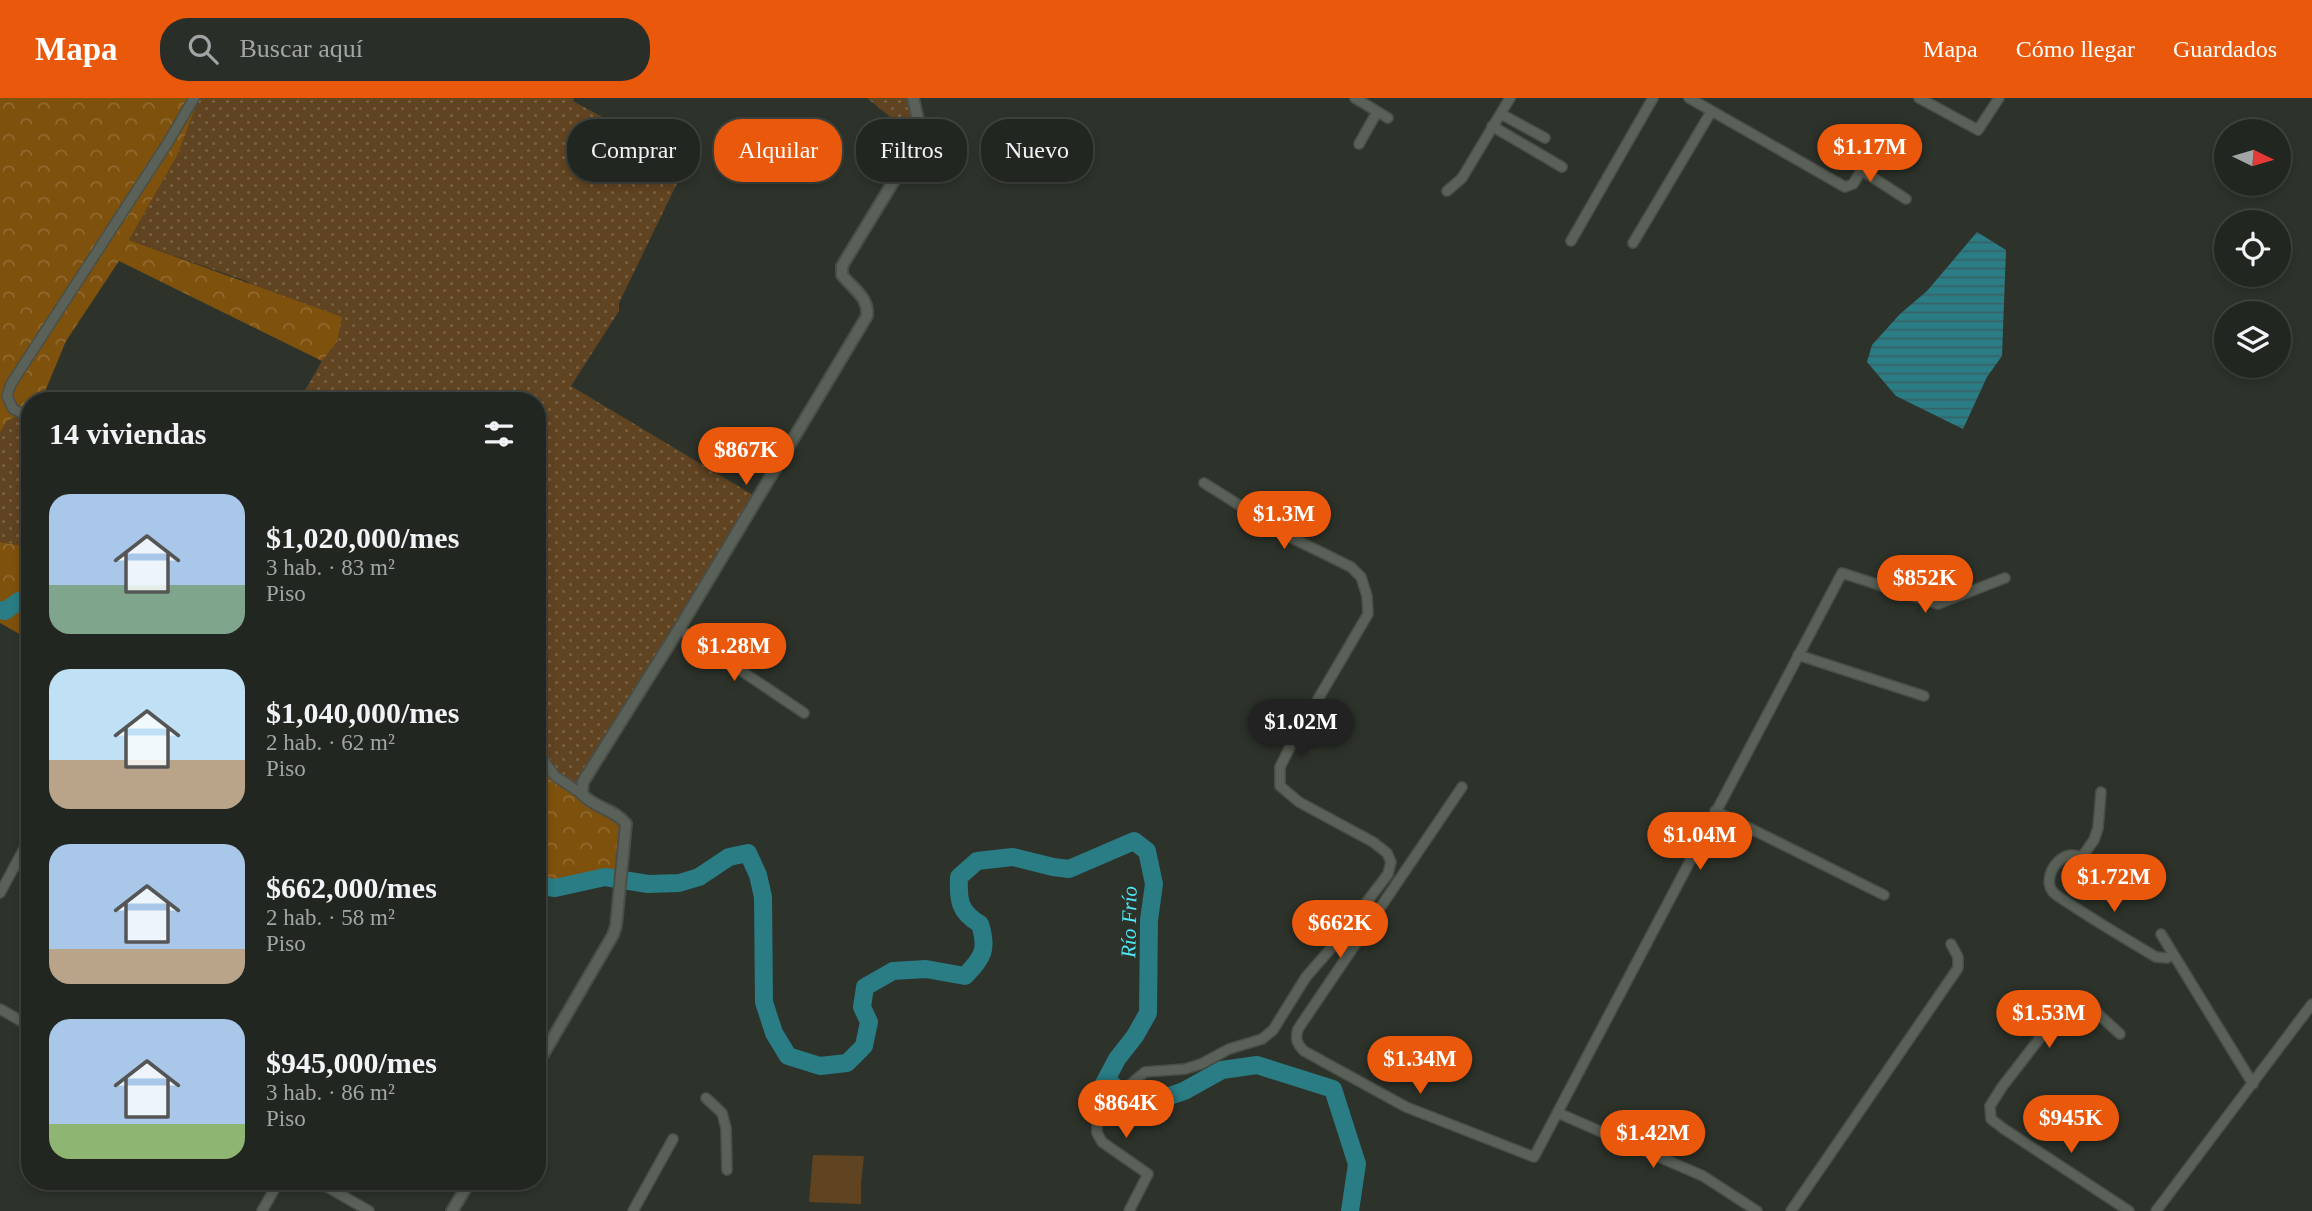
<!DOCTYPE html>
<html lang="es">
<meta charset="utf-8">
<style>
body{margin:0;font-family:"Times New Roman",serif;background:#2a2e29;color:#f1f3f6;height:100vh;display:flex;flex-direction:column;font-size:26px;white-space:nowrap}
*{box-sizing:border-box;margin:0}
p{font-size:23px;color:#a2a5a5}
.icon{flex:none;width:38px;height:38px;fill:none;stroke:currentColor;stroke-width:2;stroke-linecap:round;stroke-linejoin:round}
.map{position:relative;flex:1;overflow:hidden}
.details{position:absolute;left:21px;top:294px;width:525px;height:798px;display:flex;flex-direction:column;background:#222620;border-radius:28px;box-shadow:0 4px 10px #0003,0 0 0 2px #3f433e}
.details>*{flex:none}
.top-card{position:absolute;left:567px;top:21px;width:665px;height:63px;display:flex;gap:14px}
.needle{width:46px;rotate:95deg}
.tools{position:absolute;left:2214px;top:21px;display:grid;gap:14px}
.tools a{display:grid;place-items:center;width:77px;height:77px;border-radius:50%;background:#222620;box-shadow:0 4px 10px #0003,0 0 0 2px #3f433e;font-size:35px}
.price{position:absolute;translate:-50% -60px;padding:0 16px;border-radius:24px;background:#ea580c;color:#fff;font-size:23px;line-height:46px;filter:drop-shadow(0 2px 4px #0008)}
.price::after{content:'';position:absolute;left:50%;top:42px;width:21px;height:16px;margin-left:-10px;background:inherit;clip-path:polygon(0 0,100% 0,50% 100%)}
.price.active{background:#222;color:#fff}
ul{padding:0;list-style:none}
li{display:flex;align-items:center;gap:21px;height:175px;padding:0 28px}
li span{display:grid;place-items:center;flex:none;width:196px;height:140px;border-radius:21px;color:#555}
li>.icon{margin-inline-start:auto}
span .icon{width:84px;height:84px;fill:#fffc;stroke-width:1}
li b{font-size:30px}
h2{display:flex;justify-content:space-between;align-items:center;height:84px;padding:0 28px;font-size:30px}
.chip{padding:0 24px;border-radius:28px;background:#222620;box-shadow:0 4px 10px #0003,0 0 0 2px #3f433e;font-size:24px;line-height:63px}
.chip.active{background:#ea580c;color:#fff}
header{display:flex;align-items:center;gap:42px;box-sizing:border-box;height:98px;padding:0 35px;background:#ea580c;color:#fff}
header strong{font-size:33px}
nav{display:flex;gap:38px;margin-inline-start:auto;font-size:24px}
.search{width:490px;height:63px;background:#2a2e29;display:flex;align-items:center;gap:18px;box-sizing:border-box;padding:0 24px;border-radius:28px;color:#a2a5a5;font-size:26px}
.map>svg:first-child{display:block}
.grass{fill:url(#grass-dots)}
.forest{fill:url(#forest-crowns)}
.garden{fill:#604321}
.water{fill:url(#water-rules)}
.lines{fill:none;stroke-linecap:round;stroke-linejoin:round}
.river{stroke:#2a7c85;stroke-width:18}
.minor-casing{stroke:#494f47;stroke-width:12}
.tertiary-casing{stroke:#494f47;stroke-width:14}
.minor{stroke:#5a6158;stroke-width:9}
.tertiary{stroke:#5a6158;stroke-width:10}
.labels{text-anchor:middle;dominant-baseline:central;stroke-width:7;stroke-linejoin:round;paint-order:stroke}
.water-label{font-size:21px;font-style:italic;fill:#4fe8f8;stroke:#2d332b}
</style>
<header>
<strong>Mapa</strong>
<div class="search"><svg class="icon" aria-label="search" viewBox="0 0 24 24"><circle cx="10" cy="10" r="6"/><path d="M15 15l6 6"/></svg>Buscar aquí</div>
<nav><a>Mapa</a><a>Cómo llegar</a><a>Guardados</a></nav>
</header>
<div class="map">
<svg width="2312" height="1113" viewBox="0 0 2312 1113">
<defs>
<pattern id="grass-dots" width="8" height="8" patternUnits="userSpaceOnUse" patternTransform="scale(1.75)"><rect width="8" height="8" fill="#604321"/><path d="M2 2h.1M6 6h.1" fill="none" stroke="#775f41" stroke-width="1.8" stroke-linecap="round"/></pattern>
<pattern id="forest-crowns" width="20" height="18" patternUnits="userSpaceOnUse" patternTransform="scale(1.75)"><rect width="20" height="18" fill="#7e510d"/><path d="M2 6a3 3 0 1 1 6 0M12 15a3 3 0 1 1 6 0" fill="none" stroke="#916a30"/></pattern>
<pattern id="water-rules" width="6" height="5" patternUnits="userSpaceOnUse" patternTransform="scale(1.75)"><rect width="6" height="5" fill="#2a7c85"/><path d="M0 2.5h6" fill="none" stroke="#386266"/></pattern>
</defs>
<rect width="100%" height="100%" fill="#2d332b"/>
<g class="grass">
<polygon points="199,0 574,0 573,3 679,61 683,73 619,205 619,213 571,288 758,400 582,696 572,690 537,654 537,303 299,303 322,263 337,244 246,183 129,142 178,56"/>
<polygon points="867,0 913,0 920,30 900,27"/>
<polygon points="20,316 30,319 30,449 0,444 0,335 6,324"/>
</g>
<g class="forest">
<polygon points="0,0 199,0 178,56 129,142 342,219 337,244 322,263 119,163 66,243 41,303 30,303 30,319 20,316 6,324 0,335"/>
<polygon points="0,444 30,449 30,542 0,525"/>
<polygon points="537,654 555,678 621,720 621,769 616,768 614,781 592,780 555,790 537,787"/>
</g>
<polygon class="garden" points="813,1057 864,1058 861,1084 861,1106 809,1104"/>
<polygon class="water" points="1977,134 2006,152 2002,258 1987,279 1963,331 1896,298 1867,264 1872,247 1900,216 1927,193"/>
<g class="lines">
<g class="river">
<polyline points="0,512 5,513 19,503 30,506"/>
<path d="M537,787L555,790L605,779L648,786L679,785L699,779L729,759L748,755L758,777L763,799L764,904L774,935L788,958L820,968L847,965L864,948L869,924L862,909L865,889L893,873L926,871L965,878C983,859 988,852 980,826C959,814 958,802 959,779L977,763L1013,759L1053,769L1069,771L1134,743L1147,753L1154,786L1149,822L1148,915L1135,938L1117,961L1097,999L1113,987L1122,997L1149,1005L1184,993L1222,972L1257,967L1333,991L1357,1066L1350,1113"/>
</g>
<defs>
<g id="minor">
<polyline points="1355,0 1388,20"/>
<polyline points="1689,0 1845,89 1853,86 1868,62"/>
<polyline points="1919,0 1978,32 1999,0"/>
<polyline points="1501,16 1545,40"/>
<polyline points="1492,28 1562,69"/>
<polyline points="1359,46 1377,14"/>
<polyline points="1861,72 1906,101"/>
<polyline points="1447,93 1462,80 1510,0"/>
<polyline points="1571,143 1653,0"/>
<polyline points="1633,145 1711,14"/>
<polyline points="30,319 13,311 7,298 11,286 167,46 194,0"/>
<polyline points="679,531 804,615"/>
<polyline points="1798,557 1924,598"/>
<polyline points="537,654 555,678 582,696"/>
<path d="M1462,689L1298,931C1295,941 1297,946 1304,953L1406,1009L1534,1059L1842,475L1938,506L2005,480"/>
<polyline points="1715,713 1884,797"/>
<polyline points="2081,760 2094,742 2098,730 2101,694"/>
<path d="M2104,777C2096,771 2087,761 2078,758C2060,751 2041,780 2053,794C2059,800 2069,805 2076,810C2102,827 2129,843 2156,859L2167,860L2173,857"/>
<polyline points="0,795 25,749 30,748"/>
<polyline points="2161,836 2253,986"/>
<polyline points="2033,903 2053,923"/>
<polyline points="0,911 30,928"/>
<polyline points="2120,936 2096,914 2076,916 2053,923 2002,989 1990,1008 1991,1021 2004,1031 2129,1113"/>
<polyline points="706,1000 722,1015 726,1030 727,1072"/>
<polyline points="1558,1015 1703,1078 1757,1113"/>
<polyline points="317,1083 369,1113"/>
<polyline points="262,1113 279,1083"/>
<polyline points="633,1113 673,1041"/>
<polyline points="1129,1113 1148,1076 1102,1044 1097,1035 1097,1025 1127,989 1145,974 1185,971 1201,966 1229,951 1262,941 1273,932 1306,879 1333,848 1388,776 1391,764 1387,755 1373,744 1299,704 1280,688 1280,669 1291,647 1368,516 1367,498 1361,479 1351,469 1290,439 1204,385"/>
<polyline points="1791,1113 1958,870 1958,859 1951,846"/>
<polyline points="2156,1113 2312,906"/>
</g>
<g id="tertiary">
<path d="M537,967L613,837L616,828L626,726C615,711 594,710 582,696L583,684L679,531L867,218C869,199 853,191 842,177V168L917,45L920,30L913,0"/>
<polyline points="452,1113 470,1083"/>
</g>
</defs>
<use href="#minor" class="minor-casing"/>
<use href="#tertiary" class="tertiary-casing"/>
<use href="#minor" class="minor"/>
<use href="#tertiary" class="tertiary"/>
</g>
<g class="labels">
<g class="water-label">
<text transform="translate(1129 824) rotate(-89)">Río Frío</text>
</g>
</g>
</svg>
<div class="tools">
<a><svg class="needle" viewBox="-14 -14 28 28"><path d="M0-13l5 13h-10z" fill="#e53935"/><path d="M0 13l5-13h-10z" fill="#a2a5a5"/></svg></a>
<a><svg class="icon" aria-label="locate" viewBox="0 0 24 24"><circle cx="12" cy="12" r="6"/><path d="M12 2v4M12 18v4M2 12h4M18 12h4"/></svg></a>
<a><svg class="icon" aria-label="layers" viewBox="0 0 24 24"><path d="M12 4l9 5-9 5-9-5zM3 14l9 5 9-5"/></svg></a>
</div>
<b class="price" style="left:1870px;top:86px">$1.17M</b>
<b class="price" style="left:746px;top:389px">$867K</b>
<b class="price" style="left:1284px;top:453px">$1.3M</b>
<b class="price" style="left:1925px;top:517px">$852K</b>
<b class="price" style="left:734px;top:585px">$1.28M</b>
<b class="price active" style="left:1301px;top:661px">$1.02M</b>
<b class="price" style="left:1700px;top:774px">$1.04M</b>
<b class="price" style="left:2114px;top:816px">$1.72M</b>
<b class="price" style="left:1340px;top:862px">$662K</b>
<b class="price" style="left:2049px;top:952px">$1.53M</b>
<b class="price" style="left:1420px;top:998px">$1.34M</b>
<b class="price" style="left:1126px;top:1042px">$864K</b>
<b class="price" style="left:2071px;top:1057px">$945K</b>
<b class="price" style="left:1653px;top:1072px">$1.42M</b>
<div class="top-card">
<a class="chip">Comprar</a>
<a class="chip active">Alquilar</a>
<a class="chip">Filtros</a>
<a class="chip">Nuevo</a>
</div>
<section class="details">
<h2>14 viviendas<svg class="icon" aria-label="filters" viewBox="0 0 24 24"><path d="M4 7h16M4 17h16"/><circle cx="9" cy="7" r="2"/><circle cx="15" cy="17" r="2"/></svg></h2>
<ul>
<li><span style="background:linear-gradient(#a9c7e8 65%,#7fa58c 0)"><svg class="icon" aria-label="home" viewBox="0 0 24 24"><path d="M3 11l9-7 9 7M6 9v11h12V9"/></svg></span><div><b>$1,020,000/mes</b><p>3 hab. · 83 m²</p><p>Piso</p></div></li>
<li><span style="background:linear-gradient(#bfe0f5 65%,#b9a48a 0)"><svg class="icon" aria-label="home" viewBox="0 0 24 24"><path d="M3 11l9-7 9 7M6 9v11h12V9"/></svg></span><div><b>$1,040,000/mes</b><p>2 hab. · 62 m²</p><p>Piso</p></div></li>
<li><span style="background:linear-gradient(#a9c7e8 75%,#b9a48a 0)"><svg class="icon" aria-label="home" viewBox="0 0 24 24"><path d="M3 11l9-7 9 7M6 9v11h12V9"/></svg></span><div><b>$662,000/mes</b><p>2 hab. · 58 m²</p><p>Piso</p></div></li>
<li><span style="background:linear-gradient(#a9c7e8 75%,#8fb573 0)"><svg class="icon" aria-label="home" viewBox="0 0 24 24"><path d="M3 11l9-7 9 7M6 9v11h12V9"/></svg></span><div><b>$945,000/mes</b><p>3 hab. · 86 m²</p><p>Piso</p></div></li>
</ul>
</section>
</div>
